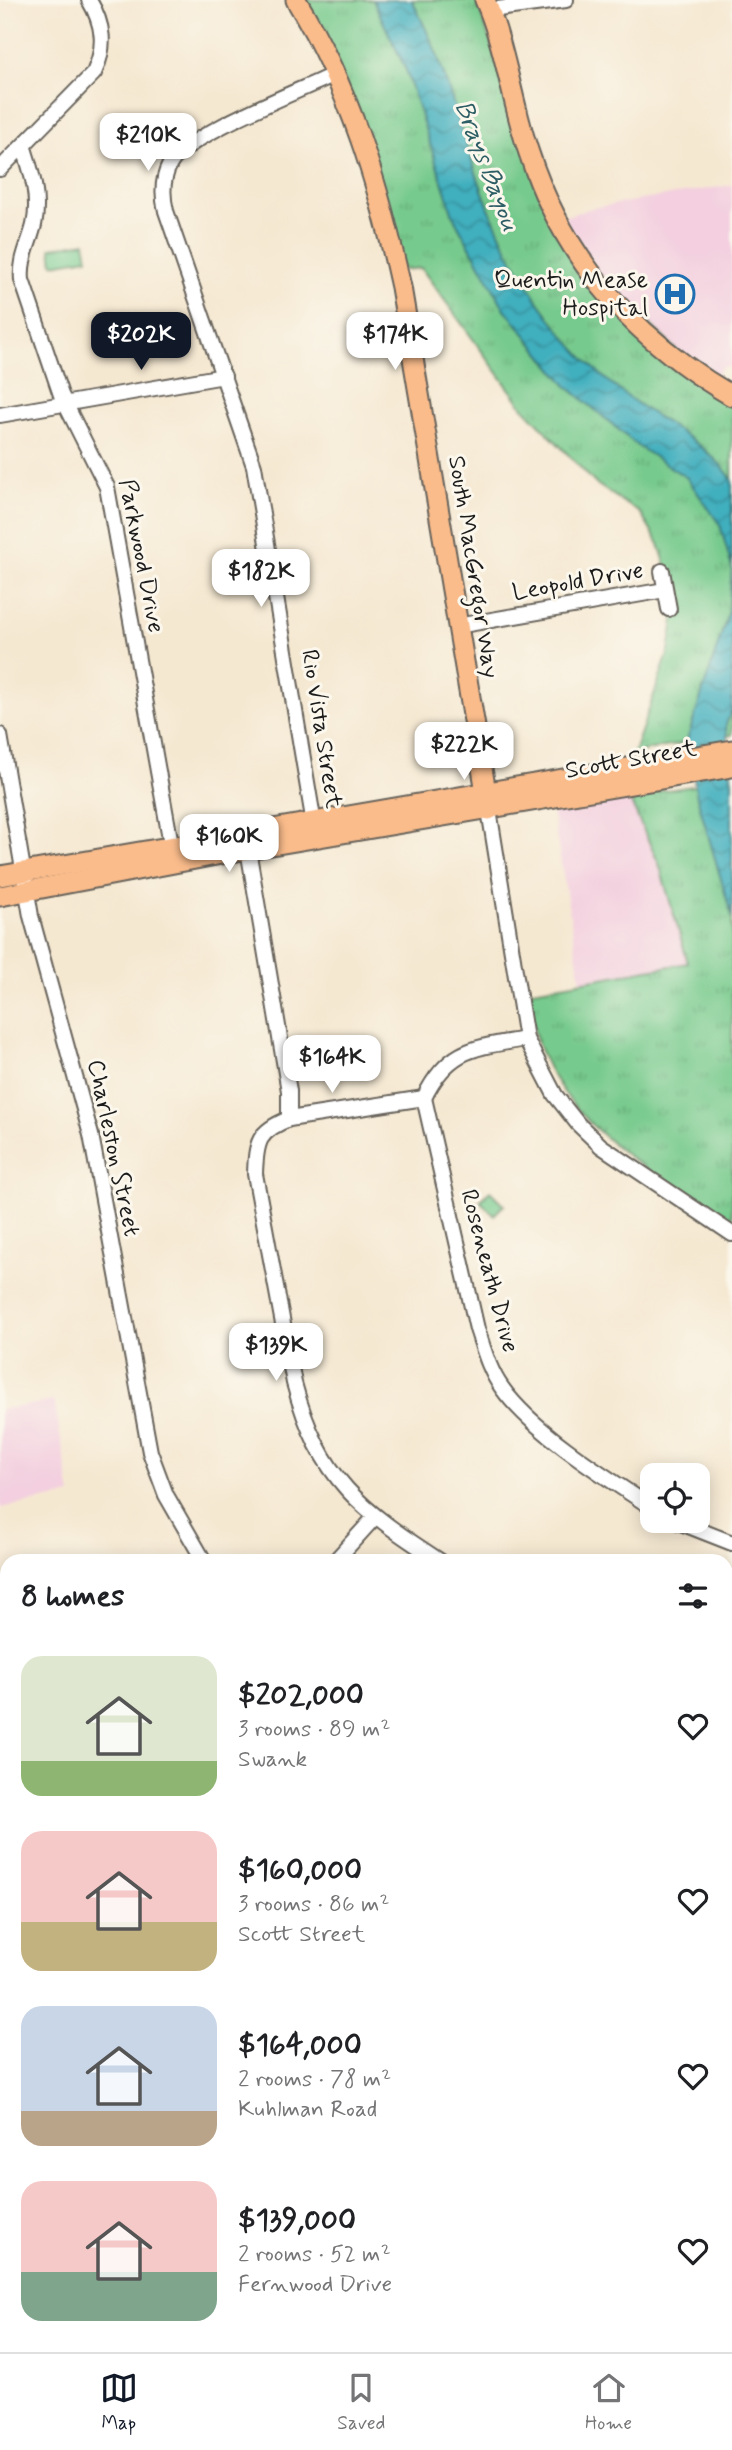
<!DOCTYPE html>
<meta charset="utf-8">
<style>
body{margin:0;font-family:Mynerve,sans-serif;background:#f6f6f6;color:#202124;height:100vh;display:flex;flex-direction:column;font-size:26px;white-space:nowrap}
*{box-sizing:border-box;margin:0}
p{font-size:23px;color:#757577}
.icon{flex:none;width:38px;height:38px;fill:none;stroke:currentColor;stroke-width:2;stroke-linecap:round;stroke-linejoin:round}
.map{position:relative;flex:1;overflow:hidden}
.panel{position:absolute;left:0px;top:1554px;width:733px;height:798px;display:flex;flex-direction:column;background:#fff;border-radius:21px 21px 0 0;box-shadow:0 4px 18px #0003}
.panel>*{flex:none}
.controls{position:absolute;left:640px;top:1463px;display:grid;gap:14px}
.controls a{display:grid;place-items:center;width:70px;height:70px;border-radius:14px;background:#fff;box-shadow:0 4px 18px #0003;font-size:35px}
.price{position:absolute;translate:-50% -60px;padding:0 16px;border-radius:14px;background:#fff;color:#222;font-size:23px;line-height:46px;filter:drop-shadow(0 2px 4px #0008)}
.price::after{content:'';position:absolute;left:50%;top:42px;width:21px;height:16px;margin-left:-10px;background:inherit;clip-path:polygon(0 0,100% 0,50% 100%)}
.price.on{background:#111827;color:#fff}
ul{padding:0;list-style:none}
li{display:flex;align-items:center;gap:21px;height:175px;padding:0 21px}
li span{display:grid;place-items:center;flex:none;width:196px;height:140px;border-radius:21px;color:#555}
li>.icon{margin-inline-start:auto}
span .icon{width:84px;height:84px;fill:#fffc;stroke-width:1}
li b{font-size:30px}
h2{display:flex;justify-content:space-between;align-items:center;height:84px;padding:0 21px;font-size:30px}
.tabs{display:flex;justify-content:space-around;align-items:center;height:98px;border-top:2px solid #e0e0e0;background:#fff;font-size:19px;color:#757577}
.tabs a{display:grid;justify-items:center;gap:4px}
.tabs .on{color:#111827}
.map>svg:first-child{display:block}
.built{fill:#f3cfdf}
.green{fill:#77ca8d;stroke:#4a7354;stroke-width:2}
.park{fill:url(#park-tufts);stroke:#4a7354;stroke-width:2}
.water{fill:url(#water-waves);stroke:#2e666d;stroke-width:2}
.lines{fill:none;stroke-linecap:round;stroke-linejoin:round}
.major-tunnel{stroke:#d4c9b6;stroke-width:19;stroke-dasharray:19 10;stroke-linecap:butt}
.minor-casing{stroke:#68635b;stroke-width:18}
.major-casing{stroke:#68635b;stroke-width:23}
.minor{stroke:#fff;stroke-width:14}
.major{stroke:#fabc8b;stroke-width:19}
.labels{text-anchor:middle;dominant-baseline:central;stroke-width:6;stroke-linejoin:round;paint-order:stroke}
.poi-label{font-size:24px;fill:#1c1c1c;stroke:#fbf7ec;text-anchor:end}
.street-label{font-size:24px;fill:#1c1c1c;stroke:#fbf7ec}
.water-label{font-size:26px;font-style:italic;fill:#2d5e65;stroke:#fbf7ec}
</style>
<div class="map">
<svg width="732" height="2352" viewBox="0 0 732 2352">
<defs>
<pattern id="park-tufts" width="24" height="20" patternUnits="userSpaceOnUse" patternTransform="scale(1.75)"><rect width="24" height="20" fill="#77ca8d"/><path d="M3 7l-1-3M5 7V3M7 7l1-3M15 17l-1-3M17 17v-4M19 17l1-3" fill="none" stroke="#66ad79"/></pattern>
<pattern id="water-waves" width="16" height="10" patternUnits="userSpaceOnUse" patternTransform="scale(1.75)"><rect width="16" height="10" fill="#41afbe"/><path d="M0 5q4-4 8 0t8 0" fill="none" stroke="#368e9a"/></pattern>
</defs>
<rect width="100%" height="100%" fill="#fbf7ec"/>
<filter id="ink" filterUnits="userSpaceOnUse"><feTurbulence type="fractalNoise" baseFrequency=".0143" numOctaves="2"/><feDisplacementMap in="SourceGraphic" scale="14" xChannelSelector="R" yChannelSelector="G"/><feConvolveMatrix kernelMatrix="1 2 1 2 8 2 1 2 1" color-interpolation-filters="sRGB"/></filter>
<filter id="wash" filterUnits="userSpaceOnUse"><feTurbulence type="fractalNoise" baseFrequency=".00686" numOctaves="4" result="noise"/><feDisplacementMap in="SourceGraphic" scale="28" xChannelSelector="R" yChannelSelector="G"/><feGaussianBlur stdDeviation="1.57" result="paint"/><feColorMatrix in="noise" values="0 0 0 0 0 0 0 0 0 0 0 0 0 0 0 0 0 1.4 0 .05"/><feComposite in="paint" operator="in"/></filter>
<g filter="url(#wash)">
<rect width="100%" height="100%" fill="#f5e8d1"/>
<g class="built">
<polygon points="732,185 732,366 721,368 714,379 682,357 601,276 563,217 592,208"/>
<polygon points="628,796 659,864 689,963 581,981 552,810"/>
<polygon points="54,1401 71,1495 0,1508 0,1410"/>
<polygon points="732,2233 732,2352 721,2352 711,2345 726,2345 726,2235"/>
<polygon points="307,2345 650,2345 659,2352 312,2352"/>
</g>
<g class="green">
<polygon points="85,242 88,258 53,264 51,248"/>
<polygon points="490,1191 504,1205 494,1215 480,1201"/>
<polygon points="7,1871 7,1917 0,1919 0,1873"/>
</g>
<g class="park">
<polygon points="303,0 476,0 557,234 732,404 732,735 642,751 640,757 632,758 669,651 675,614 670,579 659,544 640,513 595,483 522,406 421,268 403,270"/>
<path d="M732,780V1226C659,1176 570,1132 538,1044C532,1027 531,1008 527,991L688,963L659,864L628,796Z"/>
</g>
<path class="water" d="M373,0H412C422,21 433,42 440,63C473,160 489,239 554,323C577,353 607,383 638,404C666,424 714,449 732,480V708L726,725L732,784V917L697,797L687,740L728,614L732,568L720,525L687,478L639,447L567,386L504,308L454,218L406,70Z"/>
</g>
<g filter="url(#ink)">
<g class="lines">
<polyline class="major-tunnel" points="0,1797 7,1804"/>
<defs>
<g id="minor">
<polyline points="490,10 566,0"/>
<path d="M24,148C32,173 40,199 34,225C29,245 20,259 22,280L61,395L107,487L173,855"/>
<path d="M0,169L94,73C106,46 104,25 89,0"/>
<polyline points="0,415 224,376"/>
<polyline points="662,571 669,609"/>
<polyline points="457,626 665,590"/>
<polyline points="0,735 31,916 91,1135 150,1452 166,1495 204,1561"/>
<polyline points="489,810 526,1039 555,1095 578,1124 601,1146 732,1234"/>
<path d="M315,830L254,466L166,211C162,195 162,179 170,164C187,134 300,91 335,74"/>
<polyline points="248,849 289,1091 289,1119"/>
<path d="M424,1098L289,1119C258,1131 256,1142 255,1174L294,1383C320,1480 360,1509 440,1561"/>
<path d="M424,1098L477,1329C484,1350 489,1370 502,1388C533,1432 607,1478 653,1508"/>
<path d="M424,1098C449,1047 475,1048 526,1039"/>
<polyline points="676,1521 732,1543"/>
<polyline points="335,1561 374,1518"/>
<polyline points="726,1642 732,1623"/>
<polyline points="726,1722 732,1723"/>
<polyline points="726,1890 732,1892"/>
<polyline points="0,1933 7,1931"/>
<polyline points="726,2015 732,2051"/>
<polyline points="0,2049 7,2048"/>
<polyline points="0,2164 7,2163"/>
<polyline points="0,2280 7,2279"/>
<polyline points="303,2345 307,2352"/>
</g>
<g id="major">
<path d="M296,0C350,89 379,186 401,287L489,810"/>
<path d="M485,0C506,48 512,104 529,153C564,260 636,340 732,396"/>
<polyline points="0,876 732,750"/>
<polyline points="0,896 248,849 732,767"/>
<polyline points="0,1604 7,1648"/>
<polyline points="0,1749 7,1757"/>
<polyline points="0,1774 7,1783"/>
<polyline points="0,1819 7,1826"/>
<polyline points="119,2345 120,2352"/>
<polyline points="139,2345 140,2352"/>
<polyline points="663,2345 673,2352"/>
<polyline points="699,2345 709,2352"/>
<polyline points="238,2352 259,2345"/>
</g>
</defs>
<use href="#minor" class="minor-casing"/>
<use href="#major" class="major-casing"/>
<use href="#minor" class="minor"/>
<use href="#major" class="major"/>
</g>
</g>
<defs>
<symbol id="hospital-ring" viewBox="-11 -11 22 22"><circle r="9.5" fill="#fbf7ec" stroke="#1f6fb2" stroke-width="1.5"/><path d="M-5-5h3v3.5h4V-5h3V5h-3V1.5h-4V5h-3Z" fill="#1f6fb2"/></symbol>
</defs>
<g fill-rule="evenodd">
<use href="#hospital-ring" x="653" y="272" width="44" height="44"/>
</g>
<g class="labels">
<g class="poi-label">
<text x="648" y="280">Quentin Mease<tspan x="648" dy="28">Hospital</tspan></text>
</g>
<g class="street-label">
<text transform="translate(141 556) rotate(79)">Parkwood Drive</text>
<text transform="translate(473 567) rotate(81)">South MacGregor Way</text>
<text transform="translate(578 582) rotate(-10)">Leopold Drive</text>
<text transform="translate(321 729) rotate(81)">Rio Vista Street</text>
<text transform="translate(631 760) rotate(-10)">Scott Street</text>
<text transform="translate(113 1148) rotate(78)">Charleston Street</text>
<text transform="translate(489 1271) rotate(75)">Roseneath Drive</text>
</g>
<g class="water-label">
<text transform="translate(486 166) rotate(69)">Brays Bayou</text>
</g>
</g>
</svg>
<div class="controls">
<a><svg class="icon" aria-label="locate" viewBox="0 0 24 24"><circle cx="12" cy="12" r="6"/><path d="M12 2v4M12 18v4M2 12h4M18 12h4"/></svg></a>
</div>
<b class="price" style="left:148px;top:173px">$210K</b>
<b class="price on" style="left:141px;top:372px">$202K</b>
<b class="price" style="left:395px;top:372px">$174K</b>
<b class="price" style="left:261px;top:609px">$182K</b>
<b class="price" style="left:464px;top:782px">$222K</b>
<b class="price" style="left:229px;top:874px">$160K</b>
<b class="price" style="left:332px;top:1095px">$164K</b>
<b class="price" style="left:276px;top:1383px">$139K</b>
<section class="panel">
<h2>8 homes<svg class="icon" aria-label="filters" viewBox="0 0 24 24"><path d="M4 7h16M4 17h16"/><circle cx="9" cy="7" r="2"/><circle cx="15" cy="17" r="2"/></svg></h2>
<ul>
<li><span style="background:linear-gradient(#dfe7d0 75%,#8fb573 0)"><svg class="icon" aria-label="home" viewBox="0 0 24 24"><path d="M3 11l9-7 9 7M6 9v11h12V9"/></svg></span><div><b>$202,000</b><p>3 rooms · 89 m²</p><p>Swank</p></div><svg class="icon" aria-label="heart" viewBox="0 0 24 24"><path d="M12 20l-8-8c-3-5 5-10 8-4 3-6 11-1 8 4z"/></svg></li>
<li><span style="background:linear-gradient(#f6c9c9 65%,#c2b280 0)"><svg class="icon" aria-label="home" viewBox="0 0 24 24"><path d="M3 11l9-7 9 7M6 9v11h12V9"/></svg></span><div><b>$160,000</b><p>3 rooms · 86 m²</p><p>Scott Street</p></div><svg class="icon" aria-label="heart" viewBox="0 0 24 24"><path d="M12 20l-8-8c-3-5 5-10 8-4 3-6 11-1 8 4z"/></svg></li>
<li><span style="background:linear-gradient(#c9d6e8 75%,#b9a48a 0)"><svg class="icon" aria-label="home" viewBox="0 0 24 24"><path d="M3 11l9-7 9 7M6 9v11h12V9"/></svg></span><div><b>$164,000</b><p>2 rooms · 78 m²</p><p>Kuhlman Road</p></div><svg class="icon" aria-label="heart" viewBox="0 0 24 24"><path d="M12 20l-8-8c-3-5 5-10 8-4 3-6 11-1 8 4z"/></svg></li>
<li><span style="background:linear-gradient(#f6c9c9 65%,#7fa58c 0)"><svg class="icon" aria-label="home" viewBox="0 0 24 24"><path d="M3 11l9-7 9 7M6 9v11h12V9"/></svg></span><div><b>$139,000</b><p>2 rooms · 52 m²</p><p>Fernwood Drive</p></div><svg class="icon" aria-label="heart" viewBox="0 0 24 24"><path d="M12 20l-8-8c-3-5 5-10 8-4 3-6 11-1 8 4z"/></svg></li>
</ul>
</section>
</div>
<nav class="tabs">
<a class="on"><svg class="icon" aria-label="map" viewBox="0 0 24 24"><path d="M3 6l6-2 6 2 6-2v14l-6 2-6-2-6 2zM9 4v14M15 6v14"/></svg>Map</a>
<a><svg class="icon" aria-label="saved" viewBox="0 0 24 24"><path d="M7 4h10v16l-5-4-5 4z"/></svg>Saved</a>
<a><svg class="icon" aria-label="home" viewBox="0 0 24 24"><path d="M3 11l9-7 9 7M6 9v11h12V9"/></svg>Home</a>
</nav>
